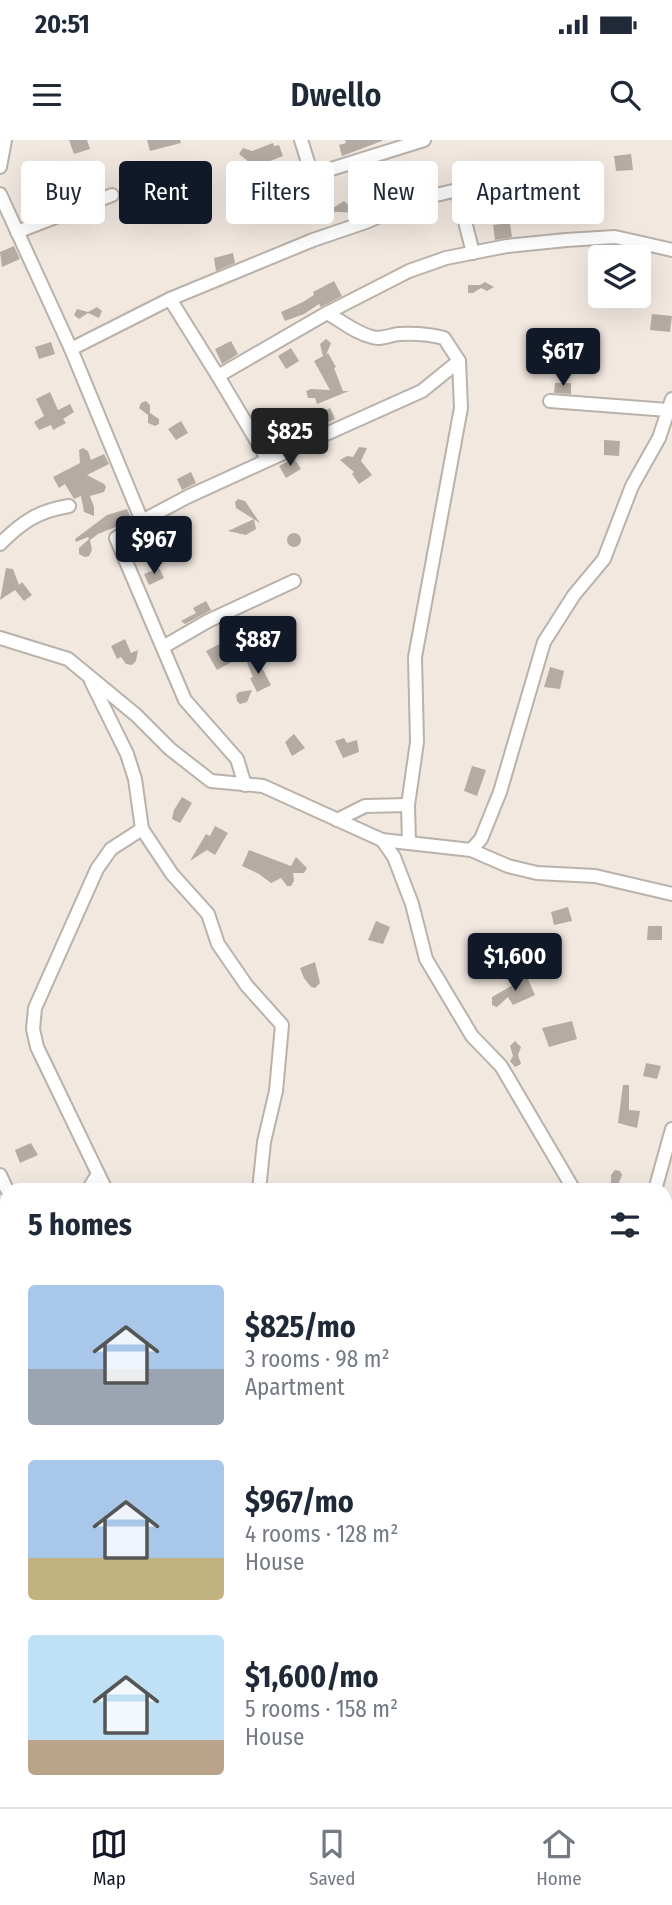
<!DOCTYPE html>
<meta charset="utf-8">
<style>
body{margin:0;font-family:"Fira Sans Condensed",sans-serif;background:#f2f2f3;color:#1f2937;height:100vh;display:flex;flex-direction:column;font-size:26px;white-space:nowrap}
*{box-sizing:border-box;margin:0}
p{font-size:23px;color:#747a83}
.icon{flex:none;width:38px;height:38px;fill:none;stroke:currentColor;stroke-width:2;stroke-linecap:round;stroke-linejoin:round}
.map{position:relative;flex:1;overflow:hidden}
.drawer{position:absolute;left:0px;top:1043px;width:672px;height:625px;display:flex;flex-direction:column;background:#fff;border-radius:21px 21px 0 0;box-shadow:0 7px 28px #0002}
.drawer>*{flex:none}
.top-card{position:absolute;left:21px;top:21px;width:630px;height:63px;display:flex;gap:14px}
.tools{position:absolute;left:588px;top:105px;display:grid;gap:14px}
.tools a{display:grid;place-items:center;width:63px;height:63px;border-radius:7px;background:#fff;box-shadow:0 7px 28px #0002;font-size:35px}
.price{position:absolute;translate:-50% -60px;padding:0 16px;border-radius:7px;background:#111827;color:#fff;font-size:23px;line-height:46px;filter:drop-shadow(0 2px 4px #0008)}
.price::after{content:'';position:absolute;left:50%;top:42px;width:21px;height:16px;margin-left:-10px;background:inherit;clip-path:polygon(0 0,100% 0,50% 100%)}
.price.current{background:#222;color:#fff}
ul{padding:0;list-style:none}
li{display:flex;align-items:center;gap:21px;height:175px;padding:0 28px}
li span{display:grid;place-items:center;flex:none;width:196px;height:140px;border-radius:7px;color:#555}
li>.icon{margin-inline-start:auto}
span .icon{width:84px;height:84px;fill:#fffc;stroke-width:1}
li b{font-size:30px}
h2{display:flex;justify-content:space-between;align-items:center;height:84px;padding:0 28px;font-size:30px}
.pill{padding:0 24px;border-radius:7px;background:#fff;box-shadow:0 7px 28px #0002;font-size:24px;line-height:63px}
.pill.current{background:#111827;color:#fff}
.status{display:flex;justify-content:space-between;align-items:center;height:49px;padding:0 35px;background:#fff;direction:ltr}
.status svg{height:19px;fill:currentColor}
header{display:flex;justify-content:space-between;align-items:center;height:91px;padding:0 28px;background:#fff;font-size:32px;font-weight:600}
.menu{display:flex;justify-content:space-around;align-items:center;height:98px;border-top:2px solid #e0e1e3;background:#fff;font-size:19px;color:#747a83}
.menu a{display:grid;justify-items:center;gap:4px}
.menu .current{color:#111827}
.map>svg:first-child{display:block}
.building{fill:#b4aca4}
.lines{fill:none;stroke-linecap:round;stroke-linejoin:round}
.minor-casing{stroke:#bab2aa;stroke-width:16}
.minor{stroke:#fff;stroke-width:12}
</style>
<div class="status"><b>20:51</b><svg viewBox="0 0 49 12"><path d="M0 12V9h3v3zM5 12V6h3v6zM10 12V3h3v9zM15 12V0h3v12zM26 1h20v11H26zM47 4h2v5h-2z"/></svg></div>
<header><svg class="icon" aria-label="menu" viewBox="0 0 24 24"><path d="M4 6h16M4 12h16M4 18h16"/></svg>Dwello<svg class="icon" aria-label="search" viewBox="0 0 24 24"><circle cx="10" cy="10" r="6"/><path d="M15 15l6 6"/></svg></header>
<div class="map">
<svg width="672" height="1667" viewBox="0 0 672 1667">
<rect width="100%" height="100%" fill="#f1e8e0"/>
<g class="building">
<polygon points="69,0 87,0 90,9 74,14"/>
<polygon points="147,0 180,0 181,3 150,11"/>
<polygon points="345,0 382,0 382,1 342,16 339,5 346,3"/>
<polygon points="273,3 274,6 279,5 283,16 255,27 239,14 243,8 252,11"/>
<polygon points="631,14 633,30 616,31 614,16"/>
<polygon points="204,23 210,43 155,59 151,46 190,36 187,28"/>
<polygon points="92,32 98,51 79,58 72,38"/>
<polygon points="253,32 262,63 244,68 234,35"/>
<polygon points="408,37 413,51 396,57 391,43"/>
<polygon points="344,61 357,73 321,71 320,66 324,62 333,68"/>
<polygon points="510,83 512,97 495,100 493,85"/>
<polygon points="14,106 20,119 2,127 0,112"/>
<polygon points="233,113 235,123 216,131 214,118"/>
<polygon points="334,141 342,156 321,167 319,164 304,174 285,181 281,172 303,162 314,155 313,152"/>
<polygon points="485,142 494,147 487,151 481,148 473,153 468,153 468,145 480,145"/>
<polygon points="97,167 102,171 99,178 88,173 79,179 74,175 77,169 88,172"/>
<polygon points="652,174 672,176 670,192 650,190"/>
<polygon points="326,199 331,203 326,215 328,213 336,227 334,228 343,251 349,251 317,264 315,258 308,258 306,251 311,249 330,250 314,221 323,216 320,204"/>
<polygon points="231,201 238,214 222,224 215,209"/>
<polygon points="51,202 55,214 39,219 35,207"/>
<polygon points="291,208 299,221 286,229 278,216"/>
<polygon points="555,243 571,243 571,254 554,253"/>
<polygon points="50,252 58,270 70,264 74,272 63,279 66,283 53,290 51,285 39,290 34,282 44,276 36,259"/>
<polygon points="146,261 150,265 150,273 159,279 159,284 155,286 148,283 148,275 139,268 141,263"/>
<polygon points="330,268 335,279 322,285 317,274"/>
<polygon points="181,281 188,293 176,300 168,289"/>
<polygon points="604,300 620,301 619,316 604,315"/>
<polygon points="359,307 367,308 361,321 372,335 359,344 352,334 354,332 340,320 347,316 353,317"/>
<polygon points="83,308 88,311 91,320 104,314 109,324 87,335 104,344 106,347 104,352 90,356 94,367 94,376 84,372 81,356 74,359 65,344 59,348 53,337 80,323 79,310"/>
<polygon points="294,318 301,329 286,338 279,326"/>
<polygon points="191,332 196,343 182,350 177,339"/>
<polygon points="238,359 245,361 260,383 236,368 235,362"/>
<polygon points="127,369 131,378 118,386 98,394 90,400 92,410 89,416 85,417 79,414 79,408 89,399 88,397 76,402 75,399 107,375"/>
<polygon points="254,379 256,389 246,395 228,391"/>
<circle cx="294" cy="400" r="7"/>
<polygon points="6,428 13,429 19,445 22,442 32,455 24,461 15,450 0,460"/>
<polygon points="159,428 164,438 149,445 144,434"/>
<polygon points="206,461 211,470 185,484 181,481 196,473 193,468"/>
<polygon points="125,499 131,513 138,510 136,521 132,525 126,524 121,517 117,519 111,506"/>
<polygon points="227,500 237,519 217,530 206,511"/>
<polygon points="254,519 259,522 271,545 257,552 250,538 253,537 247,523"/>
<polygon points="550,527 564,531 560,549 544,547"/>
<polygon points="252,550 247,562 240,564 237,561 236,555 239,552"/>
<polygon points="294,594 305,608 292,616 285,602"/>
<polygon points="344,598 347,603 357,600 359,612 343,618 335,601"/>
<polygon points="472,626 486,630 477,656 464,651"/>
<polygon points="182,657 192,663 180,683 172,679 174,670"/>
<polygon points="215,686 228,693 215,715 207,710 190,721 206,694 210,696"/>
<polygon points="249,710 291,726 296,717 307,728 304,733 293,733 294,741 291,746 287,746 281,738 271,743 259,734 242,726"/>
<polygon points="568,767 572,781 554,785 551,772"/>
<polygon points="376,781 390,787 383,804 368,800"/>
<polygon points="648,786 662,786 662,800 647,800"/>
<polygon points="315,822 320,843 315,848 311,847 304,838 300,828"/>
<polygon points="527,837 535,855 513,865 508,857 497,867 492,865 492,857"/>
<polygon points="572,881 577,899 549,907 542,888"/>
<polygon points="515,901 521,907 518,915 521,924 515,927 510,921 513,916 510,906"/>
<polygon points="646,923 661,926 657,939 643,936"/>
<polygon points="623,945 629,945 629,970 640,971 637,988 618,983"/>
<polygon points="31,1003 38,1015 20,1023 15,1010"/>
<polygon points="615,1030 620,1031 622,1035 616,1050 611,1050 611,1035"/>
</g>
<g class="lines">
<defs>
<g id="minor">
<polyline points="301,0 312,35 424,0"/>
<polyline points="0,27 5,0"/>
<polyline points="457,50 473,113"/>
<polyline points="0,54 71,209 142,381 116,398 185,560 237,619 245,645"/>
<polyline points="17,92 112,55"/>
<polyline points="170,159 218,236 327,173 409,131 446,118 507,106 566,100 615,97 672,110"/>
<path d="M327,173C342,181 355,193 372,197C380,200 390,195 399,194C415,193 429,194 444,198L459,221L461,268L415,517L417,602L408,665L409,703"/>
<polyline points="71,209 170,159 313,100 366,82 415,60 457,50 474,43"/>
<polyline points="550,261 668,270"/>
<polyline points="268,320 422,251 459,221"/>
<polyline points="142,381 187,357 268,320 218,236"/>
<path d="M0,404C22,382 38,371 69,366"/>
<polyline points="0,498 68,519 136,575 170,609 211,641 263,646 382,700 471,710 481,699 500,652 544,502 574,455 604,419 632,346 659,298 672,259"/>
<polyline points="163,507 208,481 294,441"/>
<polyline points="91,541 127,614 135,639 142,689 172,734 208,774 218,804 247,846 282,885 276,951 264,1002 259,1050"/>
<polyline points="337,680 365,666 408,665"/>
<polyline points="382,700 394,717 412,764 426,819 472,896 501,926 574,1050"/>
<polyline points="471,710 508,726 537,733 595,736 672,754"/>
<polyline points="0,1035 7,1050"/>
<polyline points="88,1050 98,1034"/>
<polyline points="106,1050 37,907 33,889 35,868 97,729 111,709 142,689"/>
<polyline points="655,1050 672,989"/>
<polyline points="665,1166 672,1171"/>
<polyline points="0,1215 7,1217"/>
<polyline points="665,1221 672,1230"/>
<polyline points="0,1342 7,1327"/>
<polyline points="0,1489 7,1519"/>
<polyline points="55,1661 60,1667"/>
<polyline points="12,1667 26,1661"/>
</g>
</defs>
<use href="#minor" class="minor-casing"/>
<use href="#minor" class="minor"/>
</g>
</svg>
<div class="tools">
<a><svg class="icon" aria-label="layers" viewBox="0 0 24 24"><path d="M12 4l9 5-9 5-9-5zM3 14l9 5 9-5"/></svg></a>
</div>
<b class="price" style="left:563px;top:248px">$617</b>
<b class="price current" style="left:290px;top:328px">$825</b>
<b class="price" style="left:154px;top:436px">$967</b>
<b class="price" style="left:258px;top:536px">$887</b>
<b class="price" style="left:515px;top:853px">$1,600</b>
<div class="top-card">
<a class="pill">Buy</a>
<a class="pill current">Rent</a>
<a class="pill">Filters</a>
<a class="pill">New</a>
<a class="pill">Apartment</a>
</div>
<section class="drawer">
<h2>5 homes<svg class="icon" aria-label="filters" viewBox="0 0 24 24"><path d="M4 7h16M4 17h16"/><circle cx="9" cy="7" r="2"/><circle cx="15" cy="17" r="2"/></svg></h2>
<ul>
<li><span style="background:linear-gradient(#a9c7e8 60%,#9aa5b1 0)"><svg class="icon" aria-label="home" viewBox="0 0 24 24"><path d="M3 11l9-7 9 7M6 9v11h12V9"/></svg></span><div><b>$825/mo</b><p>3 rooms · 98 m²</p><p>Apartment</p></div></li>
<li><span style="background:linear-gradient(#a9c7e8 70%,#c2b280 0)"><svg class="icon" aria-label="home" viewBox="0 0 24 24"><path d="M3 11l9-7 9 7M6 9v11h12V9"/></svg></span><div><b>$967/mo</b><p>4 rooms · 128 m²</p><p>House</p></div></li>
<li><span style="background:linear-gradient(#bfe0f5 75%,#b9a48a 0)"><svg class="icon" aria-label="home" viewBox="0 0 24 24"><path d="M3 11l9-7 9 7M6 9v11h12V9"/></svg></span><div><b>$1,600/mo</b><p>5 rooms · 158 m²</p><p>House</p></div></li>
</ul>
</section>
</div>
<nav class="menu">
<a class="current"><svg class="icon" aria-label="map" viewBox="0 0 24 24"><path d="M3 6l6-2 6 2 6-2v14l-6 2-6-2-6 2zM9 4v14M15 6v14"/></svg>Map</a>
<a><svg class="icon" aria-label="saved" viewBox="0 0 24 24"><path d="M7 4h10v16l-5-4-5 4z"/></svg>Saved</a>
<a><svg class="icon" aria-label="home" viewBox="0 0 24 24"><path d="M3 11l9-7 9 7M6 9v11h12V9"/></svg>Home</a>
</nav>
